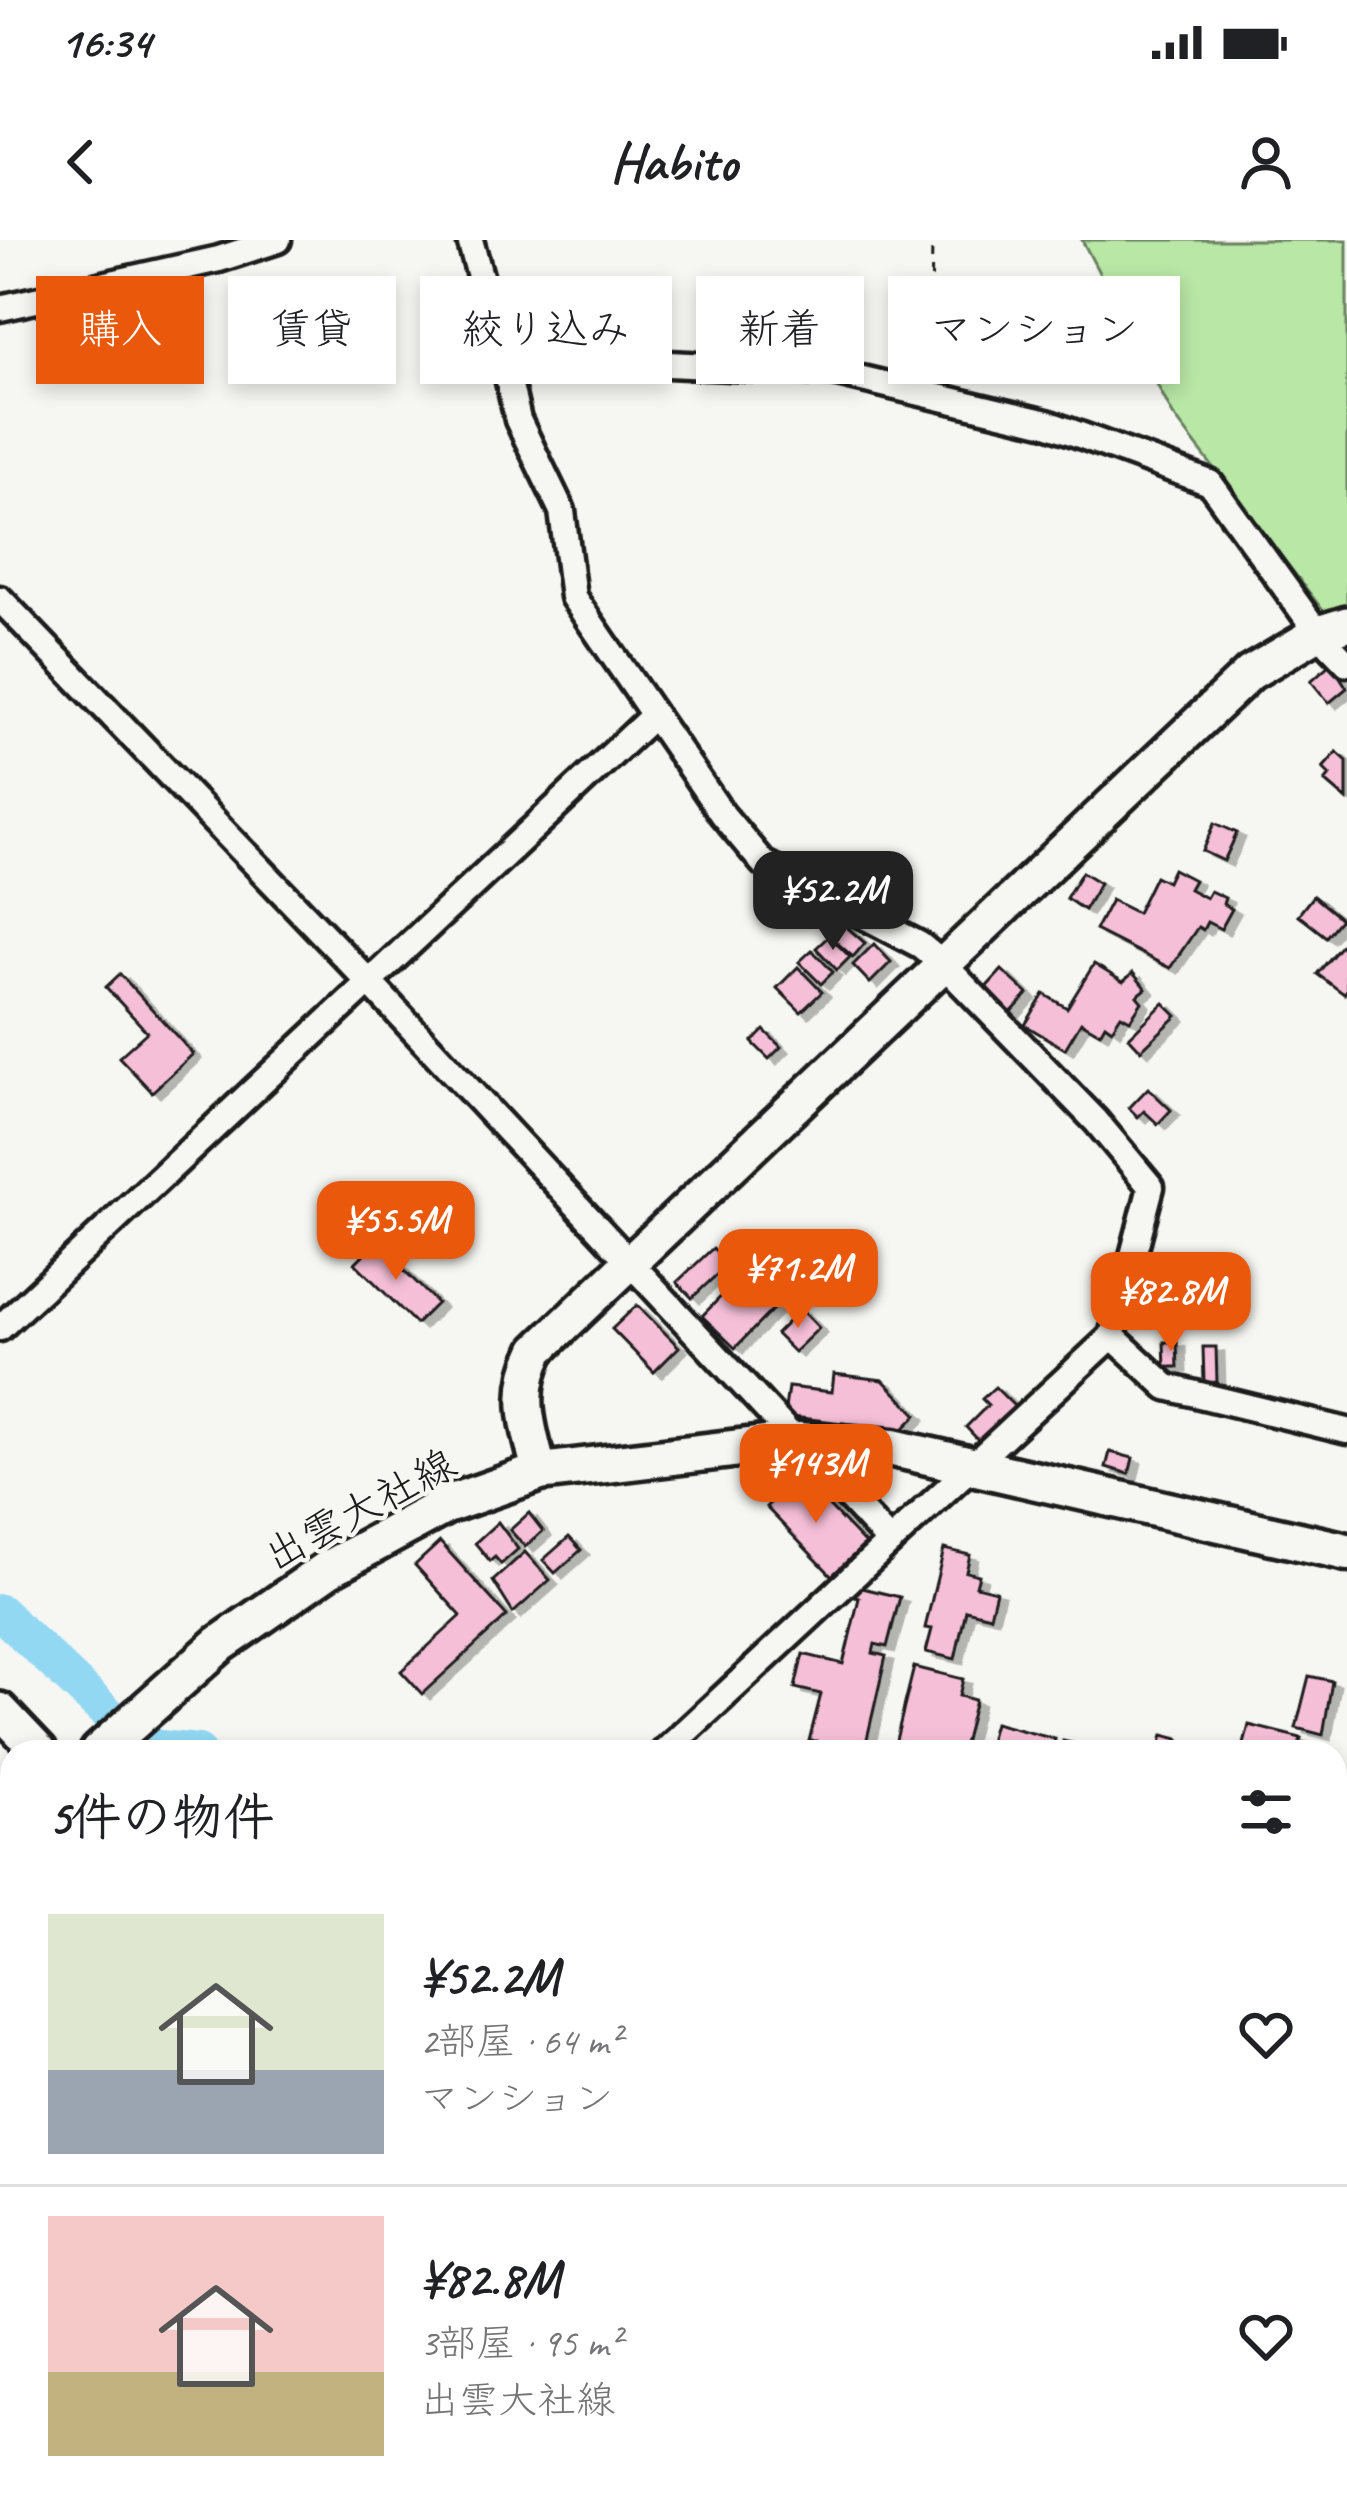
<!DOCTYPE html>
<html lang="ja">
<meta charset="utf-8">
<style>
body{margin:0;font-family:Caveat,"Klee One",sans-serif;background:#f2f2f2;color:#202124;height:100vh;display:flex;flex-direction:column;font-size:45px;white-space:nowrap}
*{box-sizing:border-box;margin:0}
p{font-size:39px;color:#757577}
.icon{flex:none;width:66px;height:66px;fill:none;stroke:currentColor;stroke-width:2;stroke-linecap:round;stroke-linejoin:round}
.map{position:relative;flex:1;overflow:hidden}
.details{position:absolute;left:0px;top:1500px;width:1347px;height:771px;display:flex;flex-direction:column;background:#fff;border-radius:36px 36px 0 0;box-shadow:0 6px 18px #0003}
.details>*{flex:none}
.banner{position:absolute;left:36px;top:36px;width:1275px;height:108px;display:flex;gap:24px}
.price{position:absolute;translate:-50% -102px;padding:0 27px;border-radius:24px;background:#ea580c;color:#fff;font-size:39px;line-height:78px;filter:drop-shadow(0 3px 6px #0008)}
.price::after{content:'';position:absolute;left:50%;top:72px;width:36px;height:27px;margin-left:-18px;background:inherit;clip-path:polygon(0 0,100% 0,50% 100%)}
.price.selected{background:#222;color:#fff}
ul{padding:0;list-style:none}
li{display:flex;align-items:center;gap:36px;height:300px;padding:0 48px}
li+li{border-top:3px solid #e0e0e0}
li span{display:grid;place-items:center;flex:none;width:336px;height:240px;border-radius:0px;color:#555}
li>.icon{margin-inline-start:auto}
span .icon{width:144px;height:144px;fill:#fffc;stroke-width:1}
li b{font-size:51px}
h2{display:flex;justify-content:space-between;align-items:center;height:144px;padding:0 48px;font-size:51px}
.tag{padding:0 42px;border-radius:0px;background:#fff;box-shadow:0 6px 18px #0003;font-size:42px;line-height:108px}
.tag.selected{background:#ea580c;color:#fff}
.status{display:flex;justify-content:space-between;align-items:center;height:84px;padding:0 60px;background:#fff;direction:ltr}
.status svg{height:33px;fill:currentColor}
header{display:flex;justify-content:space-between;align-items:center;height:156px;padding:0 48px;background:#fff;font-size:54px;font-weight:600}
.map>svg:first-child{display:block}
.green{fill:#b8e7a6;stroke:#6a8261;stroke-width:3}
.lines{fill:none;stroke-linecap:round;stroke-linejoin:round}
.river{stroke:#92d8f3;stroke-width:36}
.building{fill:#f6bfd8;stroke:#1c1c1c;stroke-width:3;filter:url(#shadow)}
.street-casing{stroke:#1c1c1c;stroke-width:33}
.secondary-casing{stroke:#1c1c1c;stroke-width:42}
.primary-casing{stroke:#1c1c1c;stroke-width:45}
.path{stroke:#1c1c1c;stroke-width:3;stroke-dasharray:9 9;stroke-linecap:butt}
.street{stroke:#f6f6f2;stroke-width:24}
.secondary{stroke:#f6f6f2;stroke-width:33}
.primary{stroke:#f6f6f2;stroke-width:36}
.labels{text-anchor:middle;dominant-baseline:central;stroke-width:9;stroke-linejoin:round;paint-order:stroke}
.street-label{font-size:42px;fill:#1c1c1c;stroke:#f6f6f2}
</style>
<div class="status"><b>16:34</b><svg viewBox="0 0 49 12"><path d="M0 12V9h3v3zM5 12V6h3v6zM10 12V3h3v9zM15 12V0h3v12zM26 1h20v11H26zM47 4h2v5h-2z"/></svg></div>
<header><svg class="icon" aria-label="back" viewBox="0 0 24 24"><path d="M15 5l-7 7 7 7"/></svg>Habito<svg class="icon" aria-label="person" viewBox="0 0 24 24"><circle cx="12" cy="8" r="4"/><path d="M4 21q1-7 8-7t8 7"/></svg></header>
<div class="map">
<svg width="1347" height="2270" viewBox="0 0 1347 2270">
<defs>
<filter id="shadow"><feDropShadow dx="8" dy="5" stdDeviation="0" flood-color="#0004"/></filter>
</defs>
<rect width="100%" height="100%" fill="#f6f6f2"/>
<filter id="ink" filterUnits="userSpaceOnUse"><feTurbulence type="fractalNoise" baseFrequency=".00833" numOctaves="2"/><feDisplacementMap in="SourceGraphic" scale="24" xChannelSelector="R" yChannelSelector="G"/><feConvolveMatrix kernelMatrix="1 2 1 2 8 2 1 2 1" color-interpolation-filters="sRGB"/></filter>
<g filter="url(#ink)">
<polygon class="green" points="1082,0 1347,0 1347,402 1173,175"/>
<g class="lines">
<g class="river">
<polyline points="0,1372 142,1506 198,1512"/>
<polyline points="1335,1730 1347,1733"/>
<polyline points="1335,2089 1347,2082"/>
<polyline points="1009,2270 1028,2259"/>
</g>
</g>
<g class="building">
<polygon points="1331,423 1347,448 1329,463 1311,441"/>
<polygon points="1337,512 1347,521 1347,560 1325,541 1330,535 1323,528"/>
<polygon points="1215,583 1237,593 1224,621 1203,611"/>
<polygon points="1173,629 1194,640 1189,649 1206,658 1210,651 1225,658 1223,664 1232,669 1221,689 1207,682 1203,690 1198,687 1170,728 1095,690 1111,660 1137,673 1155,636 1167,642"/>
<polygon points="1082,632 1100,643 1084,670 1066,658"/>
<polygon points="1313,656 1341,679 1326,697 1298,675"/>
<polygon points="841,682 865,703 853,717 829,696"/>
<polygon points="829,696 850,717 837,730 816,708"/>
<polygon points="1344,702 1347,750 1344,754 1317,734"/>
<polygon points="874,704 891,722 870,743 853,725"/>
<polygon points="812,710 833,732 821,744 799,722"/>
<polygon points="1094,724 1123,742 1133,733 1146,749 1137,756 1142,762 1130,780 1121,775 1112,789 1105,784 1100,793 1081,782 1065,809 1025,785 1044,754 1067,768"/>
<polygon points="798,727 822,752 801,772 777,748"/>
<polygon points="1002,730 1028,754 1007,777 981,753"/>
<polygon points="120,734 193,814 152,852 119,817 147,792 106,747"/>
<polygon points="1164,763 1177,776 1141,810 1129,797"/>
<polygon points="764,790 781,807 769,819 752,802"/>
<polygon points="1148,848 1171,870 1158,884 1144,871 1138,877 1129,868"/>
<polygon points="376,1002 437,1063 416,1084 355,1023"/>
<polygon points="713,1008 728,1024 692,1058 677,1042"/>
<polygon points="741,1036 774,1068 735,1108 702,1076"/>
<polygon points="637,1065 679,1107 654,1132 612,1089"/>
<polygon points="801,1069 819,1088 794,1112 776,1094"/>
<polygon points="1164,1102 1177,1102 1178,1127 1165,1127"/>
<polygon points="1203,1107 1216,1107 1217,1142 1204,1143"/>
<polygon points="834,1134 883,1140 917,1175 902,1190 784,1176 788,1147 832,1152"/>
<polygon points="995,1147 1016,1168 981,1203 966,1187 988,1165 982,1159"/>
<polygon points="1110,1212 1133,1218 1129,1234 1106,1227"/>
<polygon points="799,1235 865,1304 832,1336 766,1267"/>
<polygon points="529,1273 543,1291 525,1307 510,1290"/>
<polygon points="498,1282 518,1309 501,1324 495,1317 490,1321 475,1303"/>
<polygon points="569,1297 581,1310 555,1333 543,1320"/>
<polygon points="440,1302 507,1376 422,1454 401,1431 461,1376 415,1325"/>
<polygon points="944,1309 970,1315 966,1332 979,1335 976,1346 996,1351 990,1376 966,1370 955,1419 926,1412 932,1389 925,1388"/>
<polygon points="525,1312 550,1340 513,1373 493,1341"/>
<polygon points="854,1346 900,1357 887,1407 875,1404 873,1413 886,1416 864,1512 814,1512 816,1501 809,1501 821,1454 795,1448 803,1414 843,1424 859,1358 851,1356"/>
<polygon points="914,1427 963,1439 959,1456 975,1460 962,1512 893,1512"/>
<polygon points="1309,1436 1332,1441 1323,1495 1296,1488"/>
<polygon points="994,1483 1055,1499 1052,1512 986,1512"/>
<polygon points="1249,1485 1301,1498 1297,1512 1242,1512"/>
<polygon points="1163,1495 1179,1499 1175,1512 1159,1512"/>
<polygon points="1063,1501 1081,1505 1079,1512 1060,1512"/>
<polygon points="1335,1558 1346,1561 1341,1579 1335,1577"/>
<polygon points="1335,1632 1347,1635 1347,1658 1335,1655"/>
<polygon points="12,1692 12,1751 0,1736 0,1703"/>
<polygon points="0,1746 12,1759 10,1833 0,1823"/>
</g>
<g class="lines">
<defs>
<g id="street">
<polyline points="470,0 506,129 606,121 833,132 1047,183 1210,243 1318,393 1347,423"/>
<polyline points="0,68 219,19 278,0"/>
<polyline points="506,129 518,180 562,271 573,357 722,574 763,623 920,705 943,724 1096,881 1151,947 1112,1096 1167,1147 1347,1191"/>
<polyline points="0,359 369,742 890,1302"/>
<polyline points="0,1088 653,476"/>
<polyline points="664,1512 1112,1096"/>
<polyline points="0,2136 12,2125"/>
<polyline points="148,2259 166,2270"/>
<polyline points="726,2259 741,2270"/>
<polyline points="333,2270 341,2259"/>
</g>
<g id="secondary">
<path d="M540,1232C528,1187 516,1153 538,1110L1250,433L1318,393L1347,384"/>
<polyline points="0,1470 40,1512"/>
</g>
<g id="primary">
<polyline points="99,1512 220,1404 328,1329 446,1265 540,1232 798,1201 893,1208 1347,1312"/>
<polyline points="0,1604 12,1593"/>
</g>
</defs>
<use href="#street" class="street-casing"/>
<use href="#secondary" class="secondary-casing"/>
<use href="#primary" class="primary-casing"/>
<g class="path">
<polyline points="913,125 931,73 932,0"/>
<polyline points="1273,2259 1290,2270"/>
</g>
<use href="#street" class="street"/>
<use href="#secondary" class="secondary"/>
<use href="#primary" class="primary"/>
</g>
</g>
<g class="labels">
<g class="street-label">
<text transform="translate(360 1270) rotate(-28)">出雲大社線</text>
</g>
</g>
</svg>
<b class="price selected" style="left:833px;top:713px">¥52.2M</b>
<b class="price" style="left:396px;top:1043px">¥55.5M</b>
<b class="price" style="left:798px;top:1091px">¥71.2M</b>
<b class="price" style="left:1171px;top:1114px">¥82.8M</b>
<b class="price" style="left:816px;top:1286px">¥143M</b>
<div class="banner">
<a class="tag selected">購入</a>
<a class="tag">賃貸</a>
<a class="tag">絞り込み</a>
<a class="tag">新着</a>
<a class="tag">マンション</a>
</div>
<section class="details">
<h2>5件の物件<svg class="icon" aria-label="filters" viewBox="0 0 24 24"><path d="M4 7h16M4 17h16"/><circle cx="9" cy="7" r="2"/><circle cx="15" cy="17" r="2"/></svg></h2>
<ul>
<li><span style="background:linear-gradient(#dfe7d0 65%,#9aa5b1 0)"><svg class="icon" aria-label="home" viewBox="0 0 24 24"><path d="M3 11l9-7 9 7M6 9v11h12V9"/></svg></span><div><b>¥52.2M</b><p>2部屋 · 64 m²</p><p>マンション</p></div><svg class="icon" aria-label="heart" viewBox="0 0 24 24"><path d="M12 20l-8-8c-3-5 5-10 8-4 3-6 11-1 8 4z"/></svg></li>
<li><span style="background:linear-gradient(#f6c9c9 65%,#c2b280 0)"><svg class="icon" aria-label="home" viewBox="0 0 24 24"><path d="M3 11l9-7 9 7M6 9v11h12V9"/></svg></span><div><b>¥82.8M</b><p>3部屋 · 95 m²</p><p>出雲大社線</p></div><svg class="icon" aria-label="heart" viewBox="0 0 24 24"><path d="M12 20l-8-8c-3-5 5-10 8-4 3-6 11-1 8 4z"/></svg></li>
</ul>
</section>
</div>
